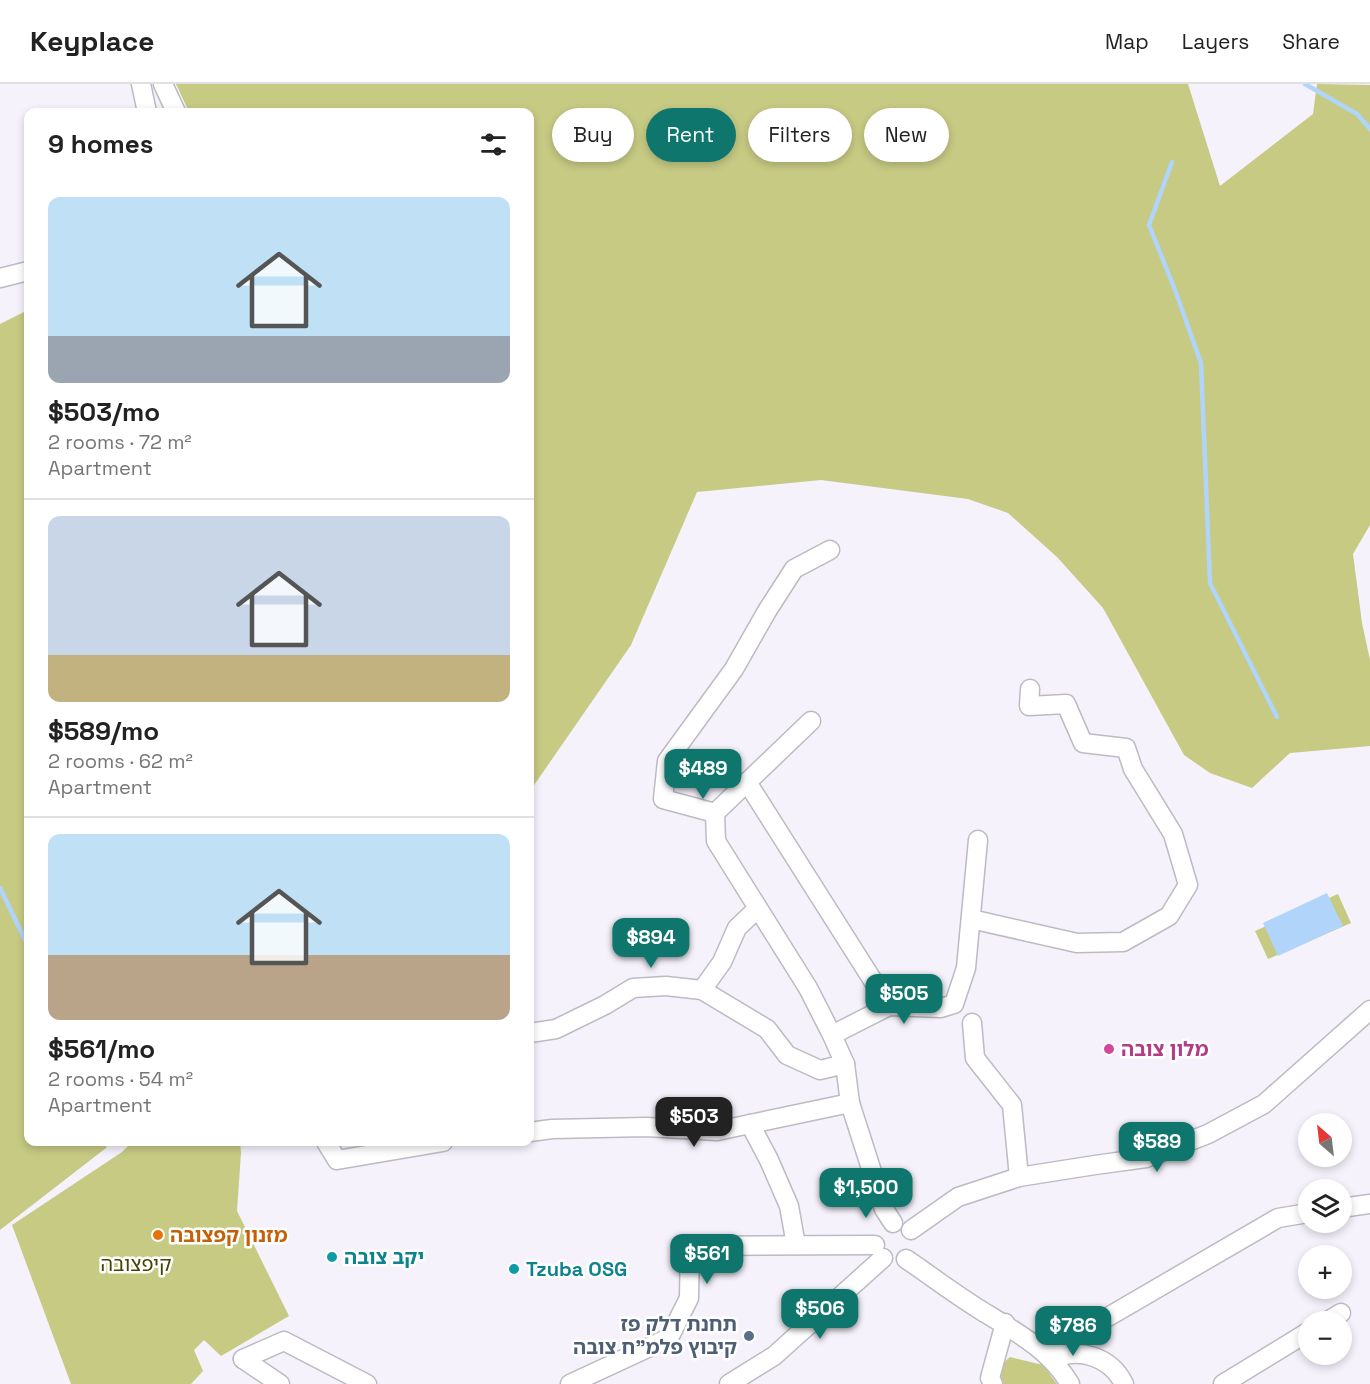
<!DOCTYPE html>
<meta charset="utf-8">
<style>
body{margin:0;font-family:"Space Grotesk","Noto Sans Hebrew",sans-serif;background:#f6f6f6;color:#222;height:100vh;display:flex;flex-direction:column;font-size:22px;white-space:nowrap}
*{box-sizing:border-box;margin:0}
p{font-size:20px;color:#767676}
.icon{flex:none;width:33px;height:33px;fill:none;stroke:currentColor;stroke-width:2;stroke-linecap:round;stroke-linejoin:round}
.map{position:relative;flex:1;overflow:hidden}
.panel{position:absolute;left:24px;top:24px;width:510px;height:1038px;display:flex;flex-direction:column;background:#fff;border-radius:12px;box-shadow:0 3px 9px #0003}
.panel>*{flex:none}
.hud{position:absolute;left:552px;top:24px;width:570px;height:54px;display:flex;gap:12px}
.needle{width:39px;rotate:332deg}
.tools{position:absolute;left:1298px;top:1029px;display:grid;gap:12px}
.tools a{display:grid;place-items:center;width:54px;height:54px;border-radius:50%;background:#fff;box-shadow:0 3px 9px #0003;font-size:30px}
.price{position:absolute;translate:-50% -51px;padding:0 14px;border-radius:12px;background:#0f766e;color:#fff;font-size:20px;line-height:39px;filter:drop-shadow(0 2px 3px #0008)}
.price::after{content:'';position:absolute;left:50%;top:36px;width:18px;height:14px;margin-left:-9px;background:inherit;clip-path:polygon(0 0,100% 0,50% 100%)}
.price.active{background:#222;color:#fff}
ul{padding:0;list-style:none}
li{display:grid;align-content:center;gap:12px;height:318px;padding:0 24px}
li+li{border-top:2px solid #e0e0e0}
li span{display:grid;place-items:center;height:186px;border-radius:12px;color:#555}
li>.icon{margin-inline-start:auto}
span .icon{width:108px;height:108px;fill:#fffc;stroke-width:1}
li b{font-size:26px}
h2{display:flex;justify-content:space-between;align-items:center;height:72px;padding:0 24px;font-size:26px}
.chip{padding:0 21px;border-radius:27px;background:#fff;box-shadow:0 3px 9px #0003;font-size:21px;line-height:54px}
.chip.active{background:#0f766e;color:#fff}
header{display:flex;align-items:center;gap:36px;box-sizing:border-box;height:84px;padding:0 30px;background:#fff;border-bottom:2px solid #e0e0e0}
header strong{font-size:28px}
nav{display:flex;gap:33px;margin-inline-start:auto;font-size:21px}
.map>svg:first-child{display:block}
.green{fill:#c6ca83}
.water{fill:#b0d4fa}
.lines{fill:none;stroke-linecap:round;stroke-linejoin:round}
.stream{stroke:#b0d4fa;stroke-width:4.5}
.minor-casing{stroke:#bdbac3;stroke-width:21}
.minor{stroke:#fff;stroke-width:18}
.hotel-dot{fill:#d1479c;stroke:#fff;stroke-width:2}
.food-dot{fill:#e8710a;stroke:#fff;stroke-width:2}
.culture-dot{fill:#0f9aa8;stroke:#fff;stroke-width:2}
.service-dot{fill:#5c6f8a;stroke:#fff;stroke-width:2}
.labels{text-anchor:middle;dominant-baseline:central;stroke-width:5;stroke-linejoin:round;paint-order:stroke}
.hotel-label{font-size:20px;font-weight:bold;fill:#b23c85;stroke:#fff;text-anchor:start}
.food-label{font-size:20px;font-weight:bold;fill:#c56008;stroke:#fff;text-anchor:start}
.culture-label{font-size:20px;font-weight:bold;fill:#0d838f;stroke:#fff;text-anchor:start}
.park-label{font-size:20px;fill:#444500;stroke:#fff}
.service-label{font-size:20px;font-weight:bold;fill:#4e5e75;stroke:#fff;text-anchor:end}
</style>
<header>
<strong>Keyplace</strong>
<nav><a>Map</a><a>Layers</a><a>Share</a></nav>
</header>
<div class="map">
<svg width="1370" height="1300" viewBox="0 0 1370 1300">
<rect width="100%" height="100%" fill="#f5f2fb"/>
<g class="green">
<polygon points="176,0 1188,0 1220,102 1313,30 1317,0 1370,1 1370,441 1353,470 1362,539 1370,576 1370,662 1290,669 1252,704 1210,689 1184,671 1103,524 1057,473 1008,429 968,415 821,396 697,408 631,561 530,707 530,28 189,28"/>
<polygon points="28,226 28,1058 108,1058 106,1064 0,1146 0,240"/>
<polygon points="1338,810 1351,839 1268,875 1255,847"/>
<polygon points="132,1058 240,1058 241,1069 237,1127 289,1232 221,1272 204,1256 194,1266 203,1287 191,1300 71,1300 12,1141 122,1068"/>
<polygon points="1010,1273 1043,1281 1057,1300 1003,1300 999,1283"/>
</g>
<polygon class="water" points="1327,809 1343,842 1278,872 1263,839"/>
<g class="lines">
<g class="stream">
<polyline points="1305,0 1357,30 1370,45"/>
<polyline points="1172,78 1149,141 1175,206 1201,279 1210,499 1277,633"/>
<polyline points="0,804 28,862"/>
</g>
<defs>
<g id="minor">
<polyline points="141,0 147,28"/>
<polyline points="163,0 176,28"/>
<polyline points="0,194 28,187"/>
<polyline points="811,637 715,729 716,757 808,904 832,951 889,922 941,924 954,920 966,884 978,756"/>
<polyline points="747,698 889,922"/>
<polyline points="715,729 663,715 667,677 734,585 767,527 794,485 830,466"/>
<polyline points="971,835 1077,859 1123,858 1169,832 1188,801 1173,750 1133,685 1126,664 1083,659 1066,620 1029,622 1030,605"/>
<polyline points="702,906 767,945 787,971 820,986 845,980"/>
<polyline points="972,939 975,974 1012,1021 1019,1093"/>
<polyline points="530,949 556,945 605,921 633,904 666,902 702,906 722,878 737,844 757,825"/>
<polyline points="832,951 845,980 850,1019 884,1125 893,1139"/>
<polyline points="750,1040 769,1076 789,1122 796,1161"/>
<polyline points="530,1048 552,1045 646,1043 717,1047 850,1019"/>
<polyline points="326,1058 337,1076 443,1058"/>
<polyline points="1341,1124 1370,1120"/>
<polyline points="911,1146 958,1113 1019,1093 1095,1081 1146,1074 1208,1050 1264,1020 1370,926"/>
<path d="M906,1175C931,1192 956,1211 982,1227C1016,1248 1049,1265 1070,1300"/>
<polyline points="1326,1238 1341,1229"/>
<polyline points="1046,1269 1278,1134 1308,1129"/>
<polyline points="243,1275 284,1257 367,1300"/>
<polyline points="243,1275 280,1300"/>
<path d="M1052,1276C1078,1262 1111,1273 1124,1300"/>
<polyline points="570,1300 669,1254 689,1214 690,1162 875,1161"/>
<polyline points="729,1300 774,1272 883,1174"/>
<polyline points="993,1300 990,1294 1005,1239"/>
<polyline points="1223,1300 1308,1248"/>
</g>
</defs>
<use href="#minor" class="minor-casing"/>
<use href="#minor" class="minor"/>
</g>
<circle class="hotel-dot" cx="1109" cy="965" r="6"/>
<circle class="food-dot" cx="158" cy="1151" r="6"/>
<g class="culture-dot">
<circle cx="332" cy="1173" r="6"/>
<circle cx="514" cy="1185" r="6"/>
</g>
<circle class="service-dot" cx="749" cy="1252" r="6"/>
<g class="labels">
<g class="hotel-label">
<text x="1121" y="965">מלון צובה</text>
</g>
<g class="food-label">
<text x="170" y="1151">מזנון קפצובה</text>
</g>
<g class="culture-label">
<text x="344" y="1173">יקב צובה</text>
<text x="526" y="1185">Tzuba OSG</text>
</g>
<g class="park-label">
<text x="136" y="1180">קיפצובה</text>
</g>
<g class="service-label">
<text x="737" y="1240">תחנת דלק פז<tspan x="737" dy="23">קיבוץ פלמ"ח צובה</tspan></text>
</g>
</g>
</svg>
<div class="tools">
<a><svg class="needle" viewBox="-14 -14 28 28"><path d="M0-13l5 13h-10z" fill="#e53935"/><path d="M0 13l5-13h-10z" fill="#767676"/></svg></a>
<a><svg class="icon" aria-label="layers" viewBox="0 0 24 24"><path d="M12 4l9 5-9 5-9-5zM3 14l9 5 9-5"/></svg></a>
<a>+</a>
<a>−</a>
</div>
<b class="price" style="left:703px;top:716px">$489</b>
<b class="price" style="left:651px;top:885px">$894</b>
<b class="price" style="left:904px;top:941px">$505</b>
<b class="price active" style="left:694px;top:1064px">$503</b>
<b class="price" style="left:1157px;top:1089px">$589</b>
<b class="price" style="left:866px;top:1135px">$1,500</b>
<b class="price" style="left:707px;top:1201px">$561</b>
<b class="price" style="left:820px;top:1256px">$506</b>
<b class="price" style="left:1073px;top:1273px">$786</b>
<div class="hud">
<a class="chip">Buy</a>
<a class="chip active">Rent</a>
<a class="chip">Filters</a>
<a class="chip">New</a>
</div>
<section class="panel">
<h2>9 homes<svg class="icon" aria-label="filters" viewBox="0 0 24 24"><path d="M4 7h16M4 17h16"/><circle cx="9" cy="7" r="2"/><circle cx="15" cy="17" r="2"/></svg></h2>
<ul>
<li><span style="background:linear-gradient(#bfe0f5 75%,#9aa5b1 0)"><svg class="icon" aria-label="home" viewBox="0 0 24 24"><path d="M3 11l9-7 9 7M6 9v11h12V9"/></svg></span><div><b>$503/mo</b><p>2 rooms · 72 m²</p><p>Apartment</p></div></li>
<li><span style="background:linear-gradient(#c9d6e8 75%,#c2b280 0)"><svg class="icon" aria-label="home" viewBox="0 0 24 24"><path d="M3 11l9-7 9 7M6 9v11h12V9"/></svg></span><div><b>$589/mo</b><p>2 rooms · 62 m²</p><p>Apartment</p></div></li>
<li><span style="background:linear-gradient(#bfe0f5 65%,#b9a48a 0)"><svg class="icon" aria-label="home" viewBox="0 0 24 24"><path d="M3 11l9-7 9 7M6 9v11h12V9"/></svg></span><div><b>$561/mo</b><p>2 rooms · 54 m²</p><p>Apartment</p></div></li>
</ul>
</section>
</div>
